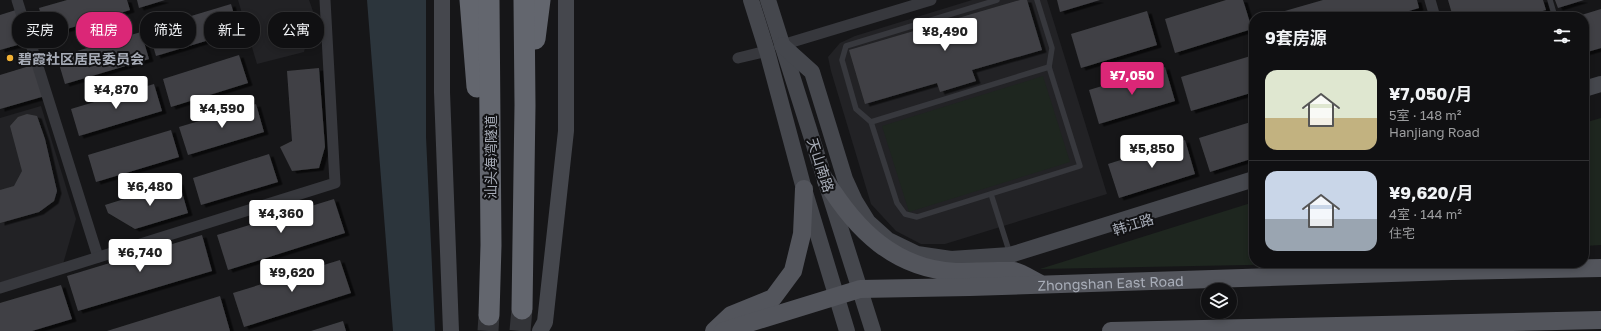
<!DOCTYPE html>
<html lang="zh">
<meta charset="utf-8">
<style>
body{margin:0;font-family:"Golos Text","Noto Sans SC",sans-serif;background:#19191b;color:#f1f3f6;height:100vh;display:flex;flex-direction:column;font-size:15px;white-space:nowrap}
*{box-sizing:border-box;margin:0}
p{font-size:13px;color:#9c9d9f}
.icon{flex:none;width:22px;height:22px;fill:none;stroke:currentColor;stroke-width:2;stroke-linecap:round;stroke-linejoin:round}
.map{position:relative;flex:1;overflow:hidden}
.sheet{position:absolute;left:1249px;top:12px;width:340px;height:256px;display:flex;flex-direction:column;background:#101012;border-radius:16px;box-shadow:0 2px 6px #0003,0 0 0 1px #303032}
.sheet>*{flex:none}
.banner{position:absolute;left:12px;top:12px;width:380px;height:36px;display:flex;gap:8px}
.tools{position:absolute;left:1201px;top:283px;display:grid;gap:8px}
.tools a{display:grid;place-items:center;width:36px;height:36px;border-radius:50%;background:#101012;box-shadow:0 2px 6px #0003,0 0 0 1px #303032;font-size:20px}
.price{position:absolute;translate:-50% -34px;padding:0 9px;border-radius:4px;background:#fff;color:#222;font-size:13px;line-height:26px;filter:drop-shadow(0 1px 2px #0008)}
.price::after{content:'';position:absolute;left:50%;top:24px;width:12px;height:9px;margin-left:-6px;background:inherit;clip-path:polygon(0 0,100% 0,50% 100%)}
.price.on{background:#db2777;color:#fff}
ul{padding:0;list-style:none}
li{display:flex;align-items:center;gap:12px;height:100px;padding:0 16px}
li+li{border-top:1px solid #303032}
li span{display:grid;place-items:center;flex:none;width:112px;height:80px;border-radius:12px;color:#555}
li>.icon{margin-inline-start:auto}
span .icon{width:48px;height:48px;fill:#fffc;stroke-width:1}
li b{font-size:17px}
h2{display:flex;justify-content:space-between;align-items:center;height:48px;padding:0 16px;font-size:17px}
.tag{padding:0 14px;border-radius:16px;background:#101012;box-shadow:0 2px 6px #0003,0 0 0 1px #303032;font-size:14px;line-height:36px}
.tag.on{background:#db2777;color:#fff}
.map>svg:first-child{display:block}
.built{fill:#222225}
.green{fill:#1e261f}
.water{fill:#2c353c}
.building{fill:#404145;filter:url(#shadow)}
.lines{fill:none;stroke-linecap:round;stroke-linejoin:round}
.highway-tunnel{stroke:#333438;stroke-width:21;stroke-dasharray:21 10;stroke-linecap:butt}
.lane{stroke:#37383d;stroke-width:5.5}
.street{stroke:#37383d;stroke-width:11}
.secondary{stroke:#45474d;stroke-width:16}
.primary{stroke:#53555c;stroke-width:18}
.highway{stroke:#63666e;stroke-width:21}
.poi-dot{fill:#f2b134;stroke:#111113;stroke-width:1.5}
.labels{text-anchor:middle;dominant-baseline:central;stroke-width:4;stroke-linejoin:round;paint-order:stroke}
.poi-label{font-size:14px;font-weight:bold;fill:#a8adb8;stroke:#111113;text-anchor:start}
.street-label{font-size:14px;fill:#a8adb8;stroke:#111113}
</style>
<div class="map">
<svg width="1601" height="331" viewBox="0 0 1601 331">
<defs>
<filter id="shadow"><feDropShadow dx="4.5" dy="2.5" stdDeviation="0" flood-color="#0009"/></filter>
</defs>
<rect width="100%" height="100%" fill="#161618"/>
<g class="built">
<polygon points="238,0 309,0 314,14 304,52 257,64"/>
<polygon points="972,0 1047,0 1107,194 945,244 921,244 896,231 871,204 831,71 828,57 840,43 855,36"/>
<polygon points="41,106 76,219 63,264 0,283 0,118"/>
</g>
<g class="green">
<polygon points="1043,76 1070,162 909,212 882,126"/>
<polygon points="1601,118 1601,245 1584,246 1584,123"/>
<polygon points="1254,202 1254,263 1300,264 1040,269"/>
</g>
<polygon class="water" points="367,0 426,0 426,137 435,331 393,331"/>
<g class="building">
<polygon points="67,0 127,0 130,10 47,35 39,8"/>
<polygon points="137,0 165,0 139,8"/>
<polygon points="1020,0 1027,0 1042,50 972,70 976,81 940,92 937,83 865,104 849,50"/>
<polygon points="1057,0 1100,0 1060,12"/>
<polygon points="1226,0 1243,0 1252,29 1175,53 1165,19"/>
<polygon points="1323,0 1417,0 1419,8 1389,17 1264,17"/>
<polygon points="1448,0 1543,0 1546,10 1521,17 1453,17"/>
<polygon points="1555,0 1584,0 1558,8"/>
<polygon points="231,4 239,31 156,56 148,29"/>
<polygon points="19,9 28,42 0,50 0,15"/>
<polygon points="1601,9 1601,48 1584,53 1584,17 1575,17"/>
<polygon points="1147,11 1157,45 1081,68 1071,34"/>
<polygon points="141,32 149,59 65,84 57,57"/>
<polygon points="239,55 248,83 171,107 163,79"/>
<polygon points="1254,55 1254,92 1191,111 1181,77"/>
<polygon points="36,64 45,96 0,109 0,75"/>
<polygon points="1165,67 1175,101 1099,124 1089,90"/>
<polygon points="319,68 325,147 319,168 292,171 280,147 292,141 287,71"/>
<polygon points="154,84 162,111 79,136 71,109"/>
<polygon points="256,104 264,132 188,155 179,127"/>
<polygon points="27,114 37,116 45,139 57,191 54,201 39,212 0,223 0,190 14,186 22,171 10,126 18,117"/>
<polygon points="1254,121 1254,158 1210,172 1199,138"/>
<polygon points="171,130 179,157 96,182 88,155"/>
<polygon points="1185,140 1195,174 1119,198 1108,164"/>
<polygon points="269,154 278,182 201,205 193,178"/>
<polygon points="179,182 188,213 135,229 108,213 105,205"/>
<polygon points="334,199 345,233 228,270 217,235"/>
<polygon points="202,235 212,271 78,311 67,276"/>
<polygon points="340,260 351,293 244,327 233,293"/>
<polygon points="61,285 72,319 32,331 0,331 0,303"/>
<polygon points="220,296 230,331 107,331"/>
<polygon points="343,321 346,331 311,331"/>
</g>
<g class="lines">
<g class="highway-tunnel">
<polyline points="488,331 489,315"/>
<polyline points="520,331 522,309"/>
</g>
<g class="lane">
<polyline points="997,0 846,46 842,60 856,109 871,122 897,203 905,214 917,217 1080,166 1049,67 1052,48 1037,0"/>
<polyline points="1550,0 1555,17"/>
<polyline points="871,122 1049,67"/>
<polyline points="991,194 1010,254"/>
</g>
<g class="street">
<polyline points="17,0 98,257"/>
<polyline points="1430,0 1435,17"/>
<polyline points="782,45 931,0"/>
<polyline points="738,58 767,51"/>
<polyline points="0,288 335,183 325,0"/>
</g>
<g class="secondary">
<polyline points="442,0 442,92 451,331"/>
<polyline points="751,0 767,51 804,189 847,331"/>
<polyline points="768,0 873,331"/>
<polyline points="782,45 812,72 845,179 855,201 868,222 888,240 917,254 951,259 1010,255 1254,179"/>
<polyline points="1584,89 1601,84"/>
<polyline points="540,331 545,322 566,131 566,0"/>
</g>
<g class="primary">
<path d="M826,181C856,230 895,269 956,272C970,272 984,271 998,271C1003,271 1009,271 1014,271C1022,273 1031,279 1039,283"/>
<polyline points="714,331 731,315 773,298 793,271 802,234 804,189"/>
<path id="s1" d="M723,331L860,289L970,287L1452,271L1601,268"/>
<polyline points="1111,331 1601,320"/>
</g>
<g class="highway">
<polyline points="470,0 477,87"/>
<polyline points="489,0 491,245 489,315"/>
<polyline points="535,39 540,0"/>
<polyline points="522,309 525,105 524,0"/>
</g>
</g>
<circle class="poi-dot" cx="10" cy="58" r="4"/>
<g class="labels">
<g class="poi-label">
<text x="18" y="58">碧霞社区居民委员会</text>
</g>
<g class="street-label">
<text transform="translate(490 157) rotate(-90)">汕头海湾隧道</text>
<text transform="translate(821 165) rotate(72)">天山南路</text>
<text transform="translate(1133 224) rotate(-17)">韩江路</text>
<text stroke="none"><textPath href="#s1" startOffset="394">Zhongshan East Road</textPath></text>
</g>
</g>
</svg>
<div class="tools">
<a><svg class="icon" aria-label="layers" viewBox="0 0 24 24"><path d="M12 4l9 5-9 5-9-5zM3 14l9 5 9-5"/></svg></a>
</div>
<b class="price" style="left:945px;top:52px">¥8,490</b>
<b class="price on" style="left:1132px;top:96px">¥7,050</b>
<b class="price" style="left:116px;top:110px">¥4,870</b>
<b class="price" style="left:222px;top:129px">¥4,590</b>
<b class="price" style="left:1152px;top:169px">¥5,850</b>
<b class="price" style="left:150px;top:207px">¥6,480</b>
<b class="price" style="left:281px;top:234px">¥4,360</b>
<b class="price" style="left:140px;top:273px">¥6,740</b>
<b class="price" style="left:292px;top:293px">¥9,620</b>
<div class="banner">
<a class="tag">买房</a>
<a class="tag on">租房</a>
<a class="tag">筛选</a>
<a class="tag">新上</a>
<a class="tag">公寓</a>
</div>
<section class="sheet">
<h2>9套房源<svg class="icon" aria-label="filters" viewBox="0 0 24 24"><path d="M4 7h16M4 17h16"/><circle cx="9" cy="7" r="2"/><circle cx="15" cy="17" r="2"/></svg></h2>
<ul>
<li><span style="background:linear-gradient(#dfe7d0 60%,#c2b280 0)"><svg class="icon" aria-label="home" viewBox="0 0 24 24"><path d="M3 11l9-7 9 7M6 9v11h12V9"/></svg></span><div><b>¥7,050/月</b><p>5室 · 148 m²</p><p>Hanjiang Road</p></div></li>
<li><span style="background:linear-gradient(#c9d6e8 60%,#9aa5b1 0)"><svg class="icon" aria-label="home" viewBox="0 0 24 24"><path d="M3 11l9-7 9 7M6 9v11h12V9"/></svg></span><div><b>¥9,620/月</b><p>4室 · 144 m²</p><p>住宅</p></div></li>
</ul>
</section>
</div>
